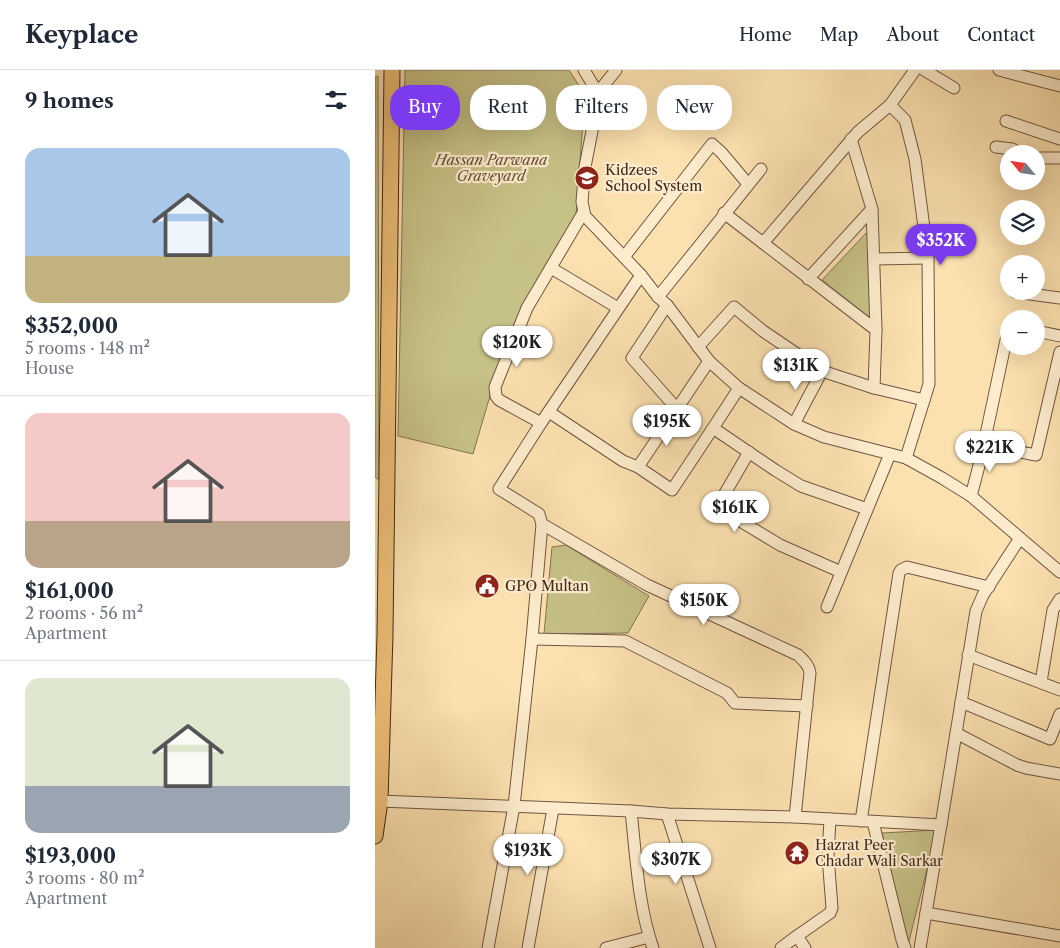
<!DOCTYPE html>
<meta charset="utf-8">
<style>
body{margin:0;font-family:"Libre Caslon Text",serif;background:#f2f2f3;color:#1f2937;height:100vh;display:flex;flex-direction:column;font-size:19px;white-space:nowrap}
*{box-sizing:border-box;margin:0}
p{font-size:16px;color:#747a83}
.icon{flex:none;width:28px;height:28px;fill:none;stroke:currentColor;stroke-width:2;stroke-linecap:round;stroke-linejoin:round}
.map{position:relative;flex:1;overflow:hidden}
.drawer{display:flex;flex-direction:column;background:#fff;width:375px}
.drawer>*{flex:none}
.top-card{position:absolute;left:15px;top:15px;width:475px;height:45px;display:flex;gap:10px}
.needle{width:32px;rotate:299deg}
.controls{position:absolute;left:625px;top:75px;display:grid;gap:10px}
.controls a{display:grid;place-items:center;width:45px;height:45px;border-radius:50%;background:#fff;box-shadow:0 5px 20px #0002;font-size:25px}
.price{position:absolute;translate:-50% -42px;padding:0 11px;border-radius:18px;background:#fff;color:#222;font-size:16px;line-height:32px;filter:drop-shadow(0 1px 2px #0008)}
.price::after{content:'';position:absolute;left:50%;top:30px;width:15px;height:11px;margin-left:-8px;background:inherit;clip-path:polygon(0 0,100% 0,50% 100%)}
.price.active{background:#7c3aed;color:#fff}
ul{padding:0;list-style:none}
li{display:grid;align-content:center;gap:10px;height:265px;padding:0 25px}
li+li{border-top:1px solid #e0e1e3}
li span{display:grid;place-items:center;height:155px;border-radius:15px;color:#555}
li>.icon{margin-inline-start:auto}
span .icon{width:90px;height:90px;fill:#fffc;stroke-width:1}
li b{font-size:21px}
h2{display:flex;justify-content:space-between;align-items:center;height:60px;padding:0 25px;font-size:21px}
.tag{padding:0 18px;border-radius:20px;background:#fff;box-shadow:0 5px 20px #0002;font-size:18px;line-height:45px}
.tag.active{background:#7c3aed;color:#fff}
header{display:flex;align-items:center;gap:30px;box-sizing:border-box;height:70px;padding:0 25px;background:#fff;border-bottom:1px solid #e0e1e3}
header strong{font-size:24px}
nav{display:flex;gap:28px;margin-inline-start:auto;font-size:18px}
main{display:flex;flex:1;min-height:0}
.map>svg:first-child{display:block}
.green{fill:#c6c187;stroke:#847452}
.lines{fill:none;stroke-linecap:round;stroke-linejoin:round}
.minor-casing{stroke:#705642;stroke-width:13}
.major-casing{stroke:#41281e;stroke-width:17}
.minor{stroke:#fdeccc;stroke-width:11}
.major{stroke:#eec078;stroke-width:15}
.labels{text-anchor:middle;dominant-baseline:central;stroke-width:4.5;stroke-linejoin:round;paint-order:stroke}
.park-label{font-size:14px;font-style:italic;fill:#624e38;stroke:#fdeccc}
.poi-label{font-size:14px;fill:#41281e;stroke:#fdeccc;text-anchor:start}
</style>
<header>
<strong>Keyplace</strong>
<nav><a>Home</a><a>Map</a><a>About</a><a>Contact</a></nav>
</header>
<main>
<section class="drawer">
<h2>9 homes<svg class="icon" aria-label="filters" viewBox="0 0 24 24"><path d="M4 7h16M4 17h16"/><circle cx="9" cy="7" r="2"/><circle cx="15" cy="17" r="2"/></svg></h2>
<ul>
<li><span style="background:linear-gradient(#a9c7e8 70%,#c2b280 0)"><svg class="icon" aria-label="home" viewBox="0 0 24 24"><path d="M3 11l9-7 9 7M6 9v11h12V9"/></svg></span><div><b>$352,000</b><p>5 rooms · 148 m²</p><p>House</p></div></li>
<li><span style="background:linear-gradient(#f6c9c9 70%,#b9a48a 0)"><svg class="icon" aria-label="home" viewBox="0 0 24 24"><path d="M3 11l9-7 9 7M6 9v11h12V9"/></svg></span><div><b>$161,000</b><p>2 rooms · 56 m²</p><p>Apartment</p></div></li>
<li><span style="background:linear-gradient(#dfe7d0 70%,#9aa5b1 0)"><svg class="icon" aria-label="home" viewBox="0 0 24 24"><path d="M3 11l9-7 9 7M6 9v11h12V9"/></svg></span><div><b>$193,000</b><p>3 rooms · 80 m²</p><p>Apartment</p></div></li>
</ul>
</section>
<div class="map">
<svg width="685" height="878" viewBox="0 0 685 878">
<rect width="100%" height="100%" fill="#fce1b0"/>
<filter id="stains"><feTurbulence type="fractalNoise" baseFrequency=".004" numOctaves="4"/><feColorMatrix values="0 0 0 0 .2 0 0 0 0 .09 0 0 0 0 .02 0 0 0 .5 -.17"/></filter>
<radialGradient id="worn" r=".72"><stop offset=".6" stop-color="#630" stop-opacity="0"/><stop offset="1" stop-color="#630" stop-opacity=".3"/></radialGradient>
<g class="green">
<polygon points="30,0 194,0 210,25 201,145 129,278 98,384 23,366"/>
<polygon points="3,6 4,410 0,407 0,7"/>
<polygon points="491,163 497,167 495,248 447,210"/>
<polygon points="191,475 274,526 253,563 169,564 177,477"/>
<polygon points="562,760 533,875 507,763"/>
</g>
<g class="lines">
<defs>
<g id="minor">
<polyline points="209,0 224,25 210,97 207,132 210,146 266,205 283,227 292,235 334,291 364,318 419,354 449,367 531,388 567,408 596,426 645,468"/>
<polyline points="549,0 579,18"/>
<polyline points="624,0 685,16"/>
<polyline points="224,25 225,20 241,0"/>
<polyline points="631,51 685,69"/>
<polyline points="621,77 637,79 647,84"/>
<polyline points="661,88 685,88"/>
<polyline points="497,139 501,260"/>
<path d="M208,143L152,238L120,317L121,326L124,330L166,353L124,419L164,444L167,454L272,515L423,585C429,591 434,595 435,603L420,747"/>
<polyline points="349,143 388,173"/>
<polyline points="249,187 337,74 346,82 373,114"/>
<polyline points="500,189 553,188"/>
<polyline points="176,198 243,238"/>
<polyline points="433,209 497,139 476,69"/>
<polyline points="640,222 685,228"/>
<polyline points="283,227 386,99"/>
<polyline points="292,235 257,288 302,339"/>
<polyline points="661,261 685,266"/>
<polyline points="323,277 359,237 388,261 447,301 499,318 501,260 388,173 483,62 515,35"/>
<polyline points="334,291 263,397 297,420 338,358"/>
<polyline points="364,318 338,358 400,400 426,416 492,439"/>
<polyline points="499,318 549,330"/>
<polyline points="174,342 248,391 263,397"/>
<polyline points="166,353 266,205"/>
<polyline points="419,354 447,301"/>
<polyline points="608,375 661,385 685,282"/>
<polyline points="374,382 342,437 405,475 466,502"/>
<polyline points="531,388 554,314 553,188 540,89 530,50 515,35 540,0"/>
<polyline points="596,426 606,388 634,256"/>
<polyline points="452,537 515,384"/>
<polyline points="157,569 250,571 352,623 360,633 432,636"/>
<polyline points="593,585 685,620"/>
<polyline points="666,612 678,540 685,529"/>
<polyline points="586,632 675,669 685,644"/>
<polyline points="581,663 642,695 651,698 685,704"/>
<polyline points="5,731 256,741 292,744 420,747 566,755 545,878"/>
<path d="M256,741C261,786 263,835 278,878"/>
<polyline points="292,744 335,878"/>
<polyline points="486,751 524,503 526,500 532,497 614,517"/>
<polyline points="498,752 527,870 530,878"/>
<polyline points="566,755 601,541 608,525 645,468 685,502"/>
<polyline points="551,843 685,866"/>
<polyline points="113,878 139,736 157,569 167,454"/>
<polyline points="153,878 178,739"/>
<polyline points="231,878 274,867"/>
<polyline points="406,878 422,866"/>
<polyline points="430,878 422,866 455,843 457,838 453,786 455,749"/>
</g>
<polyline id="major" points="0,766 5,731 10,564 17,0"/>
</defs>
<use href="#minor" class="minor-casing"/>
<use href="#major" class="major-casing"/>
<use href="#minor" class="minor"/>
<use href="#major" class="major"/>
</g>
<defs>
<symbol id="school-disc" viewBox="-11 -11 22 22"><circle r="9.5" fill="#8f2418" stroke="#fdeccc"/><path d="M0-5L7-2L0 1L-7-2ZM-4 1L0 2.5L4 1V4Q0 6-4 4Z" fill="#fff"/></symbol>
<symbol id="civic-disc" viewBox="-11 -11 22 22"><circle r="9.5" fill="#8f2418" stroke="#fdeccc"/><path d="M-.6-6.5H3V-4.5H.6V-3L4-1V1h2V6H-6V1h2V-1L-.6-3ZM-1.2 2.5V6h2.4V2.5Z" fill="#fff"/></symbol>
<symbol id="temple-disc" viewBox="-11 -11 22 22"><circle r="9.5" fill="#8f2418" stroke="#fdeccc"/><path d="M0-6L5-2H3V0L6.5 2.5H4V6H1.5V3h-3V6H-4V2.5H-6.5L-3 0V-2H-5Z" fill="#fff"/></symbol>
</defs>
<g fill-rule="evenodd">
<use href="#school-disc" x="198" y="94" width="28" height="28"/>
<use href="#civic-disc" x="98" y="502" width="28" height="28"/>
<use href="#temple-disc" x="408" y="769" width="28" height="28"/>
</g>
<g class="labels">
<g class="park-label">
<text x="116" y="90">Hassan Parwana<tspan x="116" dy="16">Graveyard</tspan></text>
</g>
<g class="poi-label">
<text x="230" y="100">Kidzees<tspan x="230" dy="16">School System</tspan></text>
<text x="130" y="516">GPO Multan</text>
<text x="440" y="775">Hazrat Peer<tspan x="440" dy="16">Chadar Wali Sarkar</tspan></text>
</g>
</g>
<rect width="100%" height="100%" filter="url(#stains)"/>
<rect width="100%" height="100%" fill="url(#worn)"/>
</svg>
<div class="controls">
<a><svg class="needle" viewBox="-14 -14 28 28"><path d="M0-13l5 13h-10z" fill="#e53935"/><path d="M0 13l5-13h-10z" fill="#747a83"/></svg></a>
<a><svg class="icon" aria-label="layers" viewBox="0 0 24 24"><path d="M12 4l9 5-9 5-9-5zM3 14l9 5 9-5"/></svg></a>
<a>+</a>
<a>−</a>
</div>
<b class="price active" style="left:566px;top:196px">$352K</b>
<b class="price" style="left:142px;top:298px">$120K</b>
<b class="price" style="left:421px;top:321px">$131K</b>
<b class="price" style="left:292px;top:377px">$195K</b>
<b class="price" style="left:615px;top:403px">$221K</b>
<b class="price" style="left:360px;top:463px">$161K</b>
<b class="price" style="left:329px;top:556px">$150K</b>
<b class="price" style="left:153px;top:806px">$193K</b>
<b class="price" style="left:301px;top:815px">$307K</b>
<div class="top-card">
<a class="tag active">Buy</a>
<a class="tag">Rent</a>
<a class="tag">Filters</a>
<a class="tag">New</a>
</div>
</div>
</main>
